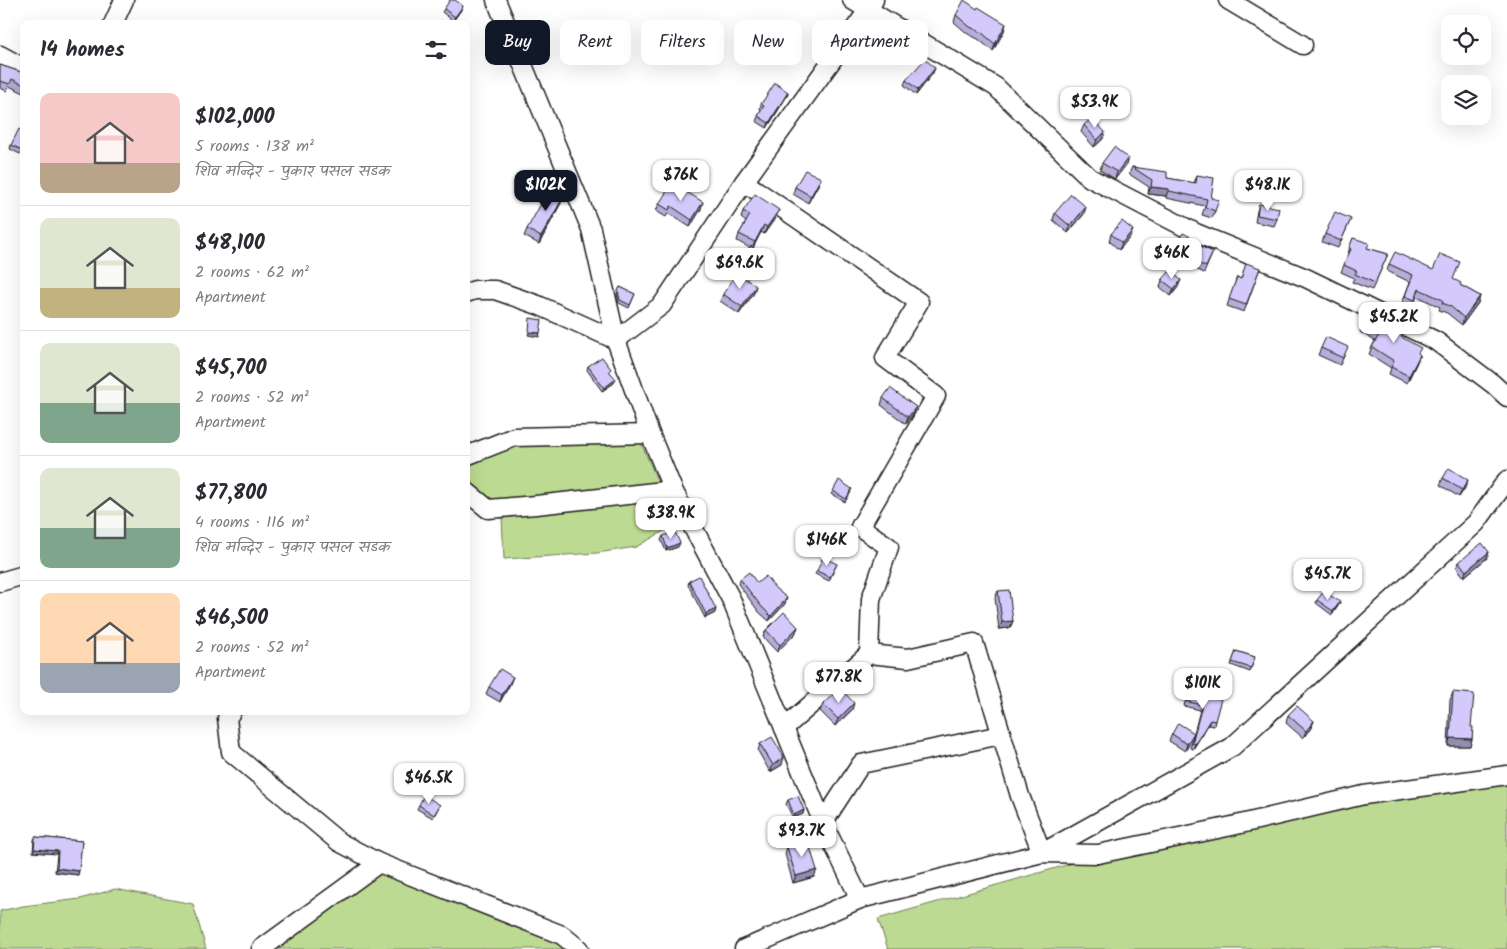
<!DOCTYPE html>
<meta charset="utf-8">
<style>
body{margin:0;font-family:Kalam,"Playpen Sans Deva",sans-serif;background:#f2f2f3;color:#2b2b33;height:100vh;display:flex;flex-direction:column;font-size:19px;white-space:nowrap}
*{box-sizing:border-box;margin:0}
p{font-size:16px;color:#7c7c81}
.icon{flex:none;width:28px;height:28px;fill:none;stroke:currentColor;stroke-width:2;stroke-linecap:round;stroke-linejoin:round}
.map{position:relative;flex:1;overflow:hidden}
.sheet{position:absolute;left:20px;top:20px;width:450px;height:695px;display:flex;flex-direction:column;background:#fff;border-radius:10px;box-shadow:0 5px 20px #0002}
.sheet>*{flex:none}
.hud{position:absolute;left:485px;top:20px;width:475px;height:45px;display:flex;gap:10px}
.controls{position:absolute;left:1441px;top:15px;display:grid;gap:10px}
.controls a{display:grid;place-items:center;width:50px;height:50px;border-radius:10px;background:#fff;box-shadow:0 5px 20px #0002;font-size:25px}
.price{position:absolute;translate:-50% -42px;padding:0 11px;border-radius:10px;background:#fff;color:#222;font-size:16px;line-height:32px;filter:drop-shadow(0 1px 2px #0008)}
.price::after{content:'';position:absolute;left:50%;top:30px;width:15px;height:11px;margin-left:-8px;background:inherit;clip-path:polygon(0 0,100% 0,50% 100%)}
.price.current{background:#111827;color:#fff}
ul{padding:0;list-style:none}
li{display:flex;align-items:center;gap:15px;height:125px;padding:0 20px}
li+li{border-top:1px solid #e1e1e2}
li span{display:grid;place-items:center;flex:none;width:140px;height:100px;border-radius:10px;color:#555}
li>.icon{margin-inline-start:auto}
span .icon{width:60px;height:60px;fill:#fffc;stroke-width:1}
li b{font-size:21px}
h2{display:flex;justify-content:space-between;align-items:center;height:60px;padding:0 20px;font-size:21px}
.chip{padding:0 18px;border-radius:10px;background:#fff;box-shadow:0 5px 20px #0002;font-size:18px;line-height:45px}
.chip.current{background:#111827;color:#fff}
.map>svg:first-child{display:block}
.green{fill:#bdda92;stroke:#6c7b57}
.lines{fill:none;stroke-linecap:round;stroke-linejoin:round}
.minor-casing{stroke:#1c1c1c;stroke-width:21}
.minor{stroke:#fff;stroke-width:18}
.wall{fill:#b6add8;stroke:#1c1c1c}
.shaded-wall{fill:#948db0;stroke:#1c1c1c}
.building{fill:#d4c9fb;stroke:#1c1c1c}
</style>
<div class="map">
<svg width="1507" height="949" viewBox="0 0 1507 949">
<rect width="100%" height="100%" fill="#fff"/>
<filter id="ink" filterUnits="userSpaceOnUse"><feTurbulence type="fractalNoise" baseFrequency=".02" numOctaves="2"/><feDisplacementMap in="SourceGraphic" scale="10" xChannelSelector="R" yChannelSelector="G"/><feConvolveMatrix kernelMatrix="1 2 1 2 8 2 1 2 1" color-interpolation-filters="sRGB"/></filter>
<g filter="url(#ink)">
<g class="green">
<polygon points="639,438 660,487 493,504 466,484 466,462 514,444"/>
<polygon points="661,497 678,523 636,547 597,553 504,559 502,518"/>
<polygon points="1507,779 1507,949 888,949 878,919 1070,864 1224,837 1363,805"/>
<polygon points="382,871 561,945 568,949 269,949"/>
<polygon points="115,889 193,904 206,949 0,949 0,911 23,906 80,899"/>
</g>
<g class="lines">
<defs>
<g id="minor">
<polyline points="496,0 591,229 616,340 650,434 673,490 731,599 823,823 860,899"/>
<polyline points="852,0 996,87 1090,178 1196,233 1306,278 1436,341 1493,384 1507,397"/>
<polyline points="1228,0 1303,45"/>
<polyline points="113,24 124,0"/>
<polyline points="0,55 24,68"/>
<polyline points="744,182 919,302 885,358 936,396 860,527 889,547 871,599 869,654 784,728"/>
<polyline points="466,293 475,290 495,290 538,305 616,340 662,305 744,182 869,9 874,0"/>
<polyline points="466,456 514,437 650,434"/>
<polyline points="466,491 488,509 536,505 673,490"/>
<polyline points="0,582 24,575"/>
<polyline points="869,654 908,658 974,643 1020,796 1042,853 1232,747 1476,523 1507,480"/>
<polyline points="232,711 227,718 231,752 339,842 379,863"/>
<polyline points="823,823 861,764 1001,735"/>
<polyline points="261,949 379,863 562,935 579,949"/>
<polyline points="744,949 860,899 1042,853 1098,854 1232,826 1364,795 1507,775"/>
</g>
</defs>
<use href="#minor" class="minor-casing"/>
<use href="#minor" class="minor"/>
</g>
<g class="wall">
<polygon points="444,9 461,10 453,21 442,12"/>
<polygon points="956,15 1004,31 993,51 978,39 968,34 954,22"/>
<polygon points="0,65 24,73 24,93 9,86 7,91 0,88"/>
<polygon points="933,73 916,95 904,85 906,80"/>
<polygon points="788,92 787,96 767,128 756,121 761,110 760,109 761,104"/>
<polygon points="1084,125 1103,139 1094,147 1081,132"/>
<polygon points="11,145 24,147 20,154 10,149"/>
<polygon points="1102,163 1126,165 1115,179 1100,170"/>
<polygon points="1132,167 1167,178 1194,183 1197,175 1211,198 1215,211 1212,218 1202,215 1205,206 1166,198 1166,196 1148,194 1149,187 1129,174"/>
<polygon points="821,178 818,185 808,203 793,194 795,187"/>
<polygon points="565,194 562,201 539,244 524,236 527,229"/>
<polygon points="659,204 701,209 690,227 668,213 666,217 656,211"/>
<polygon points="1259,204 1277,219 1274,226 1255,222 1257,211"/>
<polygon points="743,211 776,217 764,234 761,232 753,248 762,254 759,261 748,278 737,271 740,264 750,248 737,241 739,234 746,222 741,218"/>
<polygon points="1055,213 1084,214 1068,233 1053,220"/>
<polygon points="1351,219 1338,248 1322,242 1325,234"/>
<polygon points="1111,234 1130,237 1119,250 1109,241"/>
<polygon points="1353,238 1367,248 1388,254 1372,290 1352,282 1354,278 1341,272 1348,256 1347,256"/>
<polygon points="1192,242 1213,252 1204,273 1183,263 1180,269 1167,262 1169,256"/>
<polygon points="1389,264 1453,280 1460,285 1480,296 1478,303 1462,325 1447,313 1439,310 1440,307 1417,296 1413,307 1402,303 1410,282 1387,271"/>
<polygon points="1260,268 1244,312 1227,306 1237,277 1241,279"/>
<polygon points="1162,280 1178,287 1171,296 1160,287"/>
<polygon points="620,287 635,294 629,308 619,303 617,294"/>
<polygon points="754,293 739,314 720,301 723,294"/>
<polygon points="1363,325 1402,338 1419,354 1417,362 1407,383 1389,374 1391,368 1369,354 1372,347 1375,341 1360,332"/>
<polygon points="1321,348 1345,354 1340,365 1318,355"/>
<polygon points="588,366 610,372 614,383 602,391 587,370"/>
<polygon points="883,398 913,414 906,424 881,405"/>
<polygon points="1443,478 1465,488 1459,497 1440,485"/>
<polygon points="833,491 851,492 845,502 831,494"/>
<polygon points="663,536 678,547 666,551 661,540"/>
<polygon points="1487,558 1464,577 1457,568 1459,562"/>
<polygon points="837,564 829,581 815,574 817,571"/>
<polygon points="740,579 757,583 785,604 769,621 759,612 738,584"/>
<polygon points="689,581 715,613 705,618 688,585"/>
<polygon points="998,591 1013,621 1010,628 999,629 995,598"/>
<polygon points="1317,600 1340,602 1338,606 1332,615 1316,603"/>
<polygon points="798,627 795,634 777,652 763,637 766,630"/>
<polygon points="1236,651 1255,657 1250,672 1231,665"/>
<polygon points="510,684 500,702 486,694 489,687"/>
<polygon points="1189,688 1206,695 1215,721 1214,726 1208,725 1193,749 1190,748 1194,736 1192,740 1185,751 1169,741 1172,734 1194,733 1200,710 1184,706"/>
<polygon points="1453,692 1471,727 1472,739 1470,746 1448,746 1450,700"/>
<polygon points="823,704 852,710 835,726 820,711"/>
<polygon points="1288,715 1314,721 1311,728 1303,738 1286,723"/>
<polygon points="760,744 782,765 770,772 758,751"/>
<polygon points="424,778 413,793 404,786 405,782"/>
<polygon points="788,800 804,810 803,814 793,818 786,804"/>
<polygon points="419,805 440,805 433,818 417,809"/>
<polygon points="35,837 82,841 78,875 55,872 57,854 33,852 34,840"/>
<polygon points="787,847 814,877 793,883 785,854"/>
</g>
<g class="shaded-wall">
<polygon points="463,6 461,10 453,21 455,17"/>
<polygon points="1006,24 1004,31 993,51 995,44"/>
<polygon points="935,68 933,73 916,95 918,90"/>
<polygon points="788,92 787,96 767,128 769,123"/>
<polygon points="1105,132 1103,139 1094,147 1097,140"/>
<polygon points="1128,158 1126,165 1115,179 1117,172"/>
<polygon points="821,178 818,185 808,203 811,196"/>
<polygon points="1151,187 1169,189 1166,196 1148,194"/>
<polygon points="565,194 562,201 539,244 541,237"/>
<polygon points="703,202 701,209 690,227 692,220"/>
<polygon points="1086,207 1084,214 1068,233 1070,226"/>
<polygon points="779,210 776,217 764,234 767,227"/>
<polygon points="764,225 761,232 752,249 755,242"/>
<polygon points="1133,230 1130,237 1119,250 1122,243"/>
<polygon points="762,254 759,261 748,278 751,271"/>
<polygon points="1181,280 1178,287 1171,296 1174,289"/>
<polygon points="756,286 754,293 739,314 742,307"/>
<polygon points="1480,296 1478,303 1462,325 1464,318"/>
<polygon points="529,332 540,333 539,337 528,335"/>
<polygon points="1420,355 1417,362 1407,383 1409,376"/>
<polygon points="616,379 614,383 602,391 604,388"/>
<polygon points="916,407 913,414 906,424 908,417"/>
<polygon points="1468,480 1465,488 1459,497 1462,490"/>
<polygon points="680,543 678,547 666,551 667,548"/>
<polygon points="1489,552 1487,558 1464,577 1466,571"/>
<polygon points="787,598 785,604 769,621 771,616"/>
<polygon points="1340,602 1338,606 1332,615 1333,611"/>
<polygon points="716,609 715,613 705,618 706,614"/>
<polygon points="1013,621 1010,628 999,629 1002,622"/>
<polygon points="798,627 795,634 777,652 780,645"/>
<polygon points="513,677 510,684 500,702 502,695"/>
<polygon points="854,703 852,710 835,726 838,719"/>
<polygon points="1210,720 1208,725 1193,749 1195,744"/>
<polygon points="1314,721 1311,728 1303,738 1306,731"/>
<polygon points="1194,733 1192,740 1185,751 1187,744"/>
<polygon points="1450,738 1472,739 1470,746 1448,746"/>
<polygon points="784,757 782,765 770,772 773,765"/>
<polygon points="425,775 424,778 413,793 414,789"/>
<polygon points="804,810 803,814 793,818 794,815"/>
<polygon points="34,849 58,851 57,854 33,852"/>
<polygon points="57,868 79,871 78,875 55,872"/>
<polygon points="817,870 814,877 793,883 796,876"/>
</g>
<g class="building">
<polygon points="450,0 455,0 463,6 455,17 444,9"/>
<polygon points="964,0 977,9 978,7 1006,24 995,44 981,32 970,27 956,15"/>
<polygon points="925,59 935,68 918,90 906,80"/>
<polygon points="0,65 24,73 24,85 12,79 10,84 0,81"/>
<polygon points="775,83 788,92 769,123 758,116 764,106 761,104"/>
<polygon points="1092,118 1105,132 1097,140 1084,125"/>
<polygon points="19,129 24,132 24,146 22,150 11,145"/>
<polygon points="1114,147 1128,158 1117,172 1102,163"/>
<polygon points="1132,167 1167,172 1167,178 1196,183 1197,175 1214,178 1211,198 1219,200 1215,211 1205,207 1207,199 1169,191 1169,189 1151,187 1152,180"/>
<polygon points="805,170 821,178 811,196 795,187"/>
<polygon points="672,183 703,202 692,220 671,206 669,210 659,204"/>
<polygon points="551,186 565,194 541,237 527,229"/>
<polygon points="755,194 779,210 767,227 764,225 755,242 739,234 750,215 743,211"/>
<polygon points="1071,194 1086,207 1070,226 1055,213"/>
<polygon points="1259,204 1279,208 1277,219 1257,215"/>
<polygon points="1335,212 1351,219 1341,241 1325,234"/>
<polygon points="1122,221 1133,230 1122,243 1111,234"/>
<polygon points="1183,233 1193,238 1191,242 1213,252 1206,267 1185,257 1182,263 1169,256"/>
<polygon points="1353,238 1369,243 1367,248 1388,254 1375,283 1355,274 1357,271 1344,265 1351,249 1349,248"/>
<polygon points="751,246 762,254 751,271 740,264"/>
<polygon points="1395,252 1433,270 1440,254 1460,262 1453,279 1461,283 1460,285 1480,296 1464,318 1450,306 1442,303 1443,300 1419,289 1415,300 1405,296 1413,275 1389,264"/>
<polygon points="1246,263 1260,268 1246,305 1229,299 1237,277 1241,279"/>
<polygon points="1170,271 1181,280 1174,289 1162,280"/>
<polygon points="737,273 756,286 742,307 723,294"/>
<polygon points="620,287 635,294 630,305 620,300 618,291"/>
<polygon points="1370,313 1405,330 1401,337 1421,348 1418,353 1420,355 1409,376 1391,367 1394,361 1372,347 1379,335 1363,325"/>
<polygon points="466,317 470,319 466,326"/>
<polygon points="530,318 542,320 540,333 529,332"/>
<polygon points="1326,337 1348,347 1343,358 1321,348"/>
<polygon points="602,357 611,369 609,371 616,379 604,388 588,366"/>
<polygon points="890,388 916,407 908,417 883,398"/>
<polygon points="1449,468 1468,480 1462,490 1443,478"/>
<polygon points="839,480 852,489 846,499 833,491"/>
<polygon points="675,532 680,543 667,548 663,536"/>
<polygon points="1482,543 1489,552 1466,571 1459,562"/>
<polygon points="823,557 837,564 830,577 817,571"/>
<polygon points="749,572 757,583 766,576 775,588 787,598 771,616 761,606 740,579"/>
<polygon points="699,576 716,609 706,614 689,581"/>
<polygon points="1009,590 1013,621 1002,622 998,591"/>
<polygon points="1324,591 1340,602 1333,611 1317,600"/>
<polygon points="784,612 798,627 780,645 766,630"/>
<polygon points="1236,651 1255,657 1251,668 1232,662"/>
<polygon points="500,669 513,677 502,695 489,687"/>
<polygon points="840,688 854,703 838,719 823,704"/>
<polygon points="1189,688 1206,693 1206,695 1221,699 1215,721 1210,720 1195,744 1192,743 1202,705 1185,701"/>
<polygon points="1453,692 1474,694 1471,727 1473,727 1472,739 1450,738"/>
<polygon points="1297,706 1314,721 1306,731 1288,715"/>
<polygon points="1178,723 1194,733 1187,744 1172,734"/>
<polygon points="772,737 784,757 773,765 760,744"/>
<polygon points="416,768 425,775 414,789 405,782"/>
<polygon points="424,795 440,805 434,815 419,805"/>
<polygon points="798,796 804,810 794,815 788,800"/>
<polygon points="35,837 82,841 79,871 57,868 58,851 34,849"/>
<polygon points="808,841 817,870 796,876 787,847"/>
</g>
</g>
</svg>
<div class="controls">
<a><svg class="icon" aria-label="locate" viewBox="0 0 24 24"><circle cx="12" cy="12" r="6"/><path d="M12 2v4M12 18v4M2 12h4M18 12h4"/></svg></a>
<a><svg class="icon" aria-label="layers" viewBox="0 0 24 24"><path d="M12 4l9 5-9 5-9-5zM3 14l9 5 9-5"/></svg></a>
</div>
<b class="price" style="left:1095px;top:129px">$53.9K</b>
<b class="price" style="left:681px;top:202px">$76K</b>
<b class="price current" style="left:546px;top:212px">$102K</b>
<b class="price" style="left:1268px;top:212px">$48.1K</b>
<b class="price" style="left:1172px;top:280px">$46K</b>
<b class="price" style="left:740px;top:290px">$69.6K</b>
<b class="price" style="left:1394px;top:344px">$45.2K</b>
<b class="price" style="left:671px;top:540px">$38.9K</b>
<b class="price" style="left:827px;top:567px">$146K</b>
<b class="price" style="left:1328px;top:601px">$45.7K</b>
<b class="price" style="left:839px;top:704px">$77.8K</b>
<b class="price" style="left:1203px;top:710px">$101K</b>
<b class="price" style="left:429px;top:805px">$46.5K</b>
<b class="price" style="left:802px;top:858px">$93.7K</b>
<div class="hud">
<a class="chip current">Buy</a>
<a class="chip">Rent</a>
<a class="chip">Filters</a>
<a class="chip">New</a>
<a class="chip">Apartment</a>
</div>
<section class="sheet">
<h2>14 homes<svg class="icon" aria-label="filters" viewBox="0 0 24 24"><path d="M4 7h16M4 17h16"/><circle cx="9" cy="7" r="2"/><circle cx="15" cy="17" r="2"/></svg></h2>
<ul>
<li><span style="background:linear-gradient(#f6c9c9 70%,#b9a48a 0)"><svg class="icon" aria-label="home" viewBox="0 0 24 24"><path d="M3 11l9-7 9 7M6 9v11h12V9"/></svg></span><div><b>$102,000</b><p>5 rooms · 138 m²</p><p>शिव मन्दिर - पुकार पसल सडक</p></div></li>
<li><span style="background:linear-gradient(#dfe7d0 70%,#c2b280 0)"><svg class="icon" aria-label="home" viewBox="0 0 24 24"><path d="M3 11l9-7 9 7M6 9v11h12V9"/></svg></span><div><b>$48,100</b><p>2 rooms · 62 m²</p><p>Apartment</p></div></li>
<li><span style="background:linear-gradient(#dfe7d0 60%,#7fa58c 0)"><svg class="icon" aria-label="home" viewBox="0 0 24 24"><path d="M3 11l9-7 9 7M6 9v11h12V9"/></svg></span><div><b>$45,700</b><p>2 rooms · 52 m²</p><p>Apartment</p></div></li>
<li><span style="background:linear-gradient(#dfe7d0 60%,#7fa58c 0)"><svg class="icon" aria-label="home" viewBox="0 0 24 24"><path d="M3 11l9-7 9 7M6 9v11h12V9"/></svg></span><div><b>$77,800</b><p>4 rooms · 116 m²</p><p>शिव मन्दिर - पुकार पसल सडक</p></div></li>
<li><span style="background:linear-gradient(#ffd9b3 70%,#9aa5b1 0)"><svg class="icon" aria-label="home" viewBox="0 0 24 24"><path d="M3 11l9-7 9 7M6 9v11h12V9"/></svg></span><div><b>$46,500</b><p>2 rooms · 52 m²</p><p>Apartment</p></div></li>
</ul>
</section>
</div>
